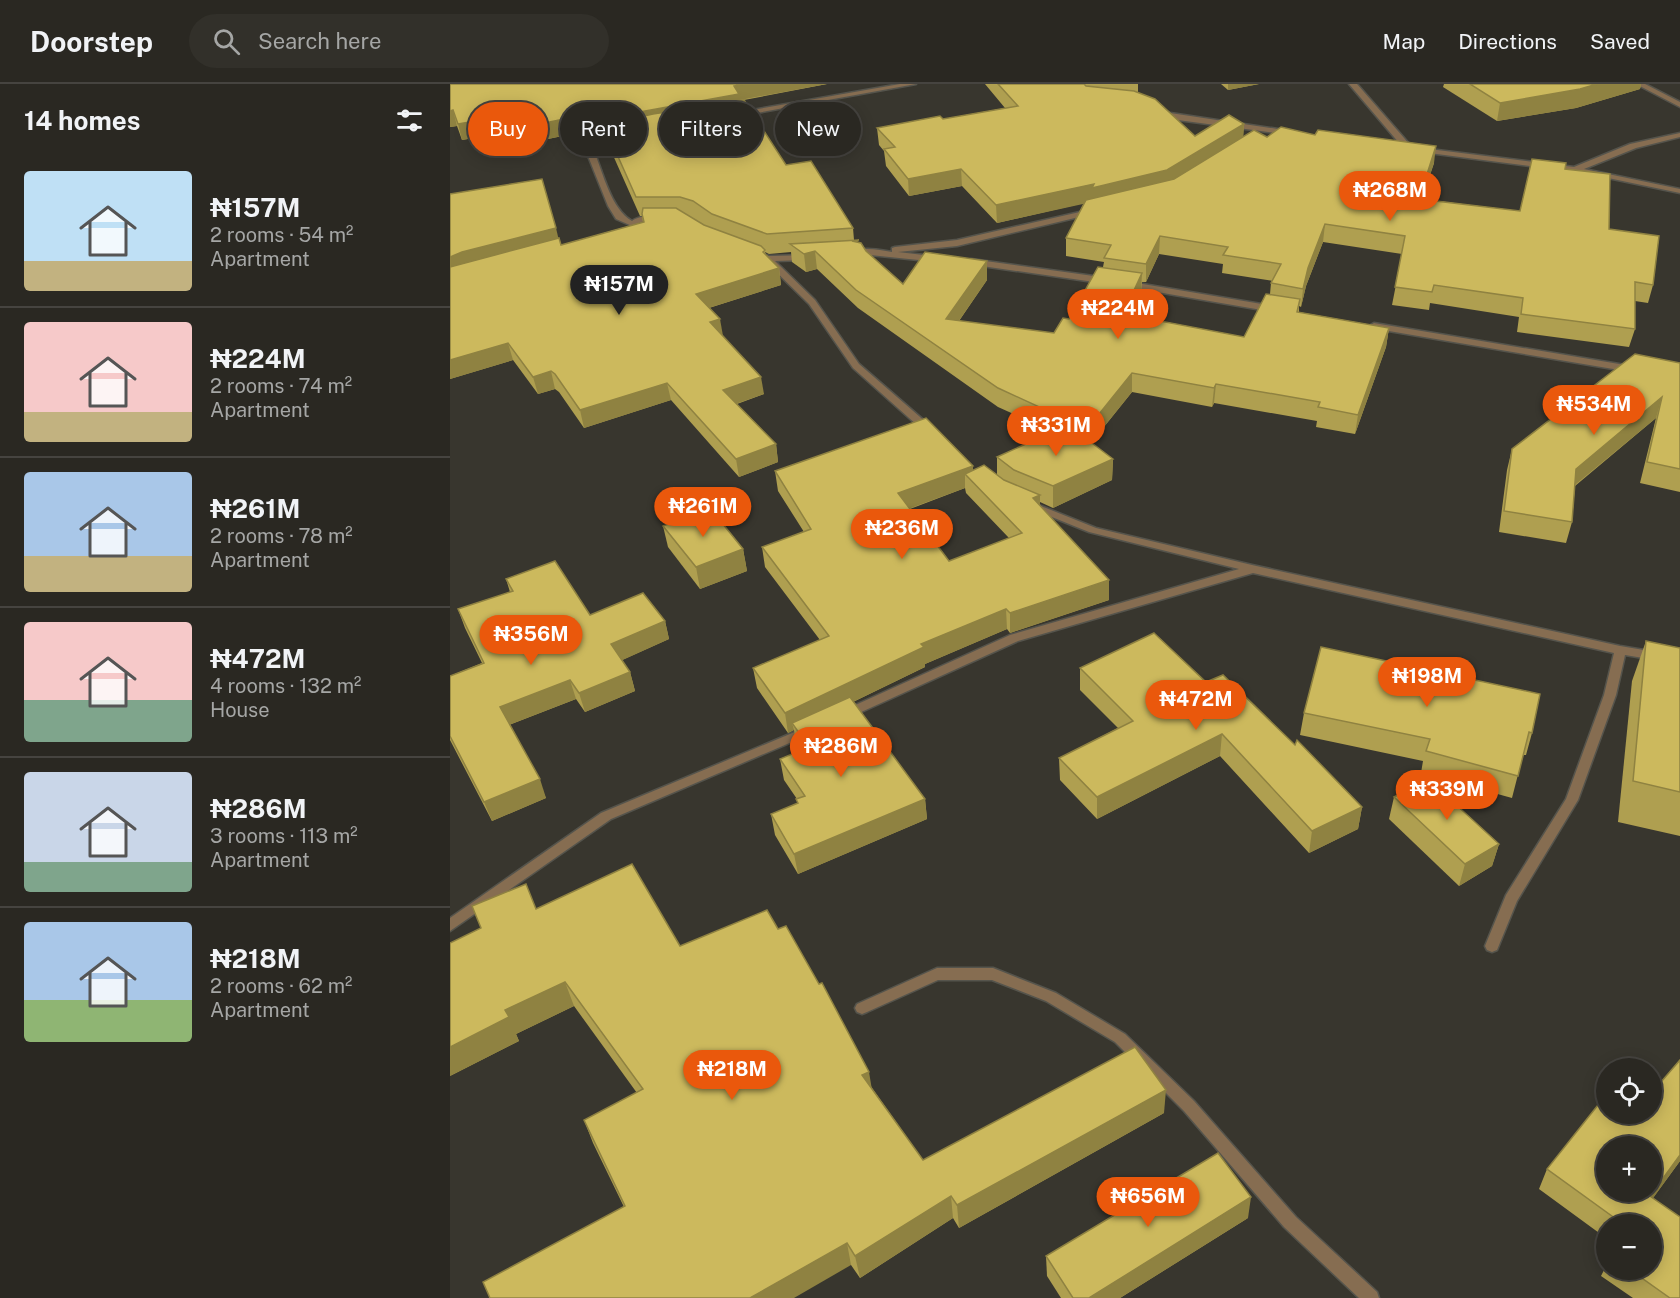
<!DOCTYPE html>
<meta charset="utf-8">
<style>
body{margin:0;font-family:"Public Sans",sans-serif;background:#32302a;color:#f1f3f6;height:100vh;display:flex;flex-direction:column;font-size:22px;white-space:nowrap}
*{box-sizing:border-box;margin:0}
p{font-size:20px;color:#a5a6a5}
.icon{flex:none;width:33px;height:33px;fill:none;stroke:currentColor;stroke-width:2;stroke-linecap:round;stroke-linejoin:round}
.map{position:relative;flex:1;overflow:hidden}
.sheet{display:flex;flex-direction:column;background:#2a2822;width:450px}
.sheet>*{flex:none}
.guide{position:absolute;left:18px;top:18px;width:570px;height:54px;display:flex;gap:12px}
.controls{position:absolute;left:1146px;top:974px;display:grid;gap:12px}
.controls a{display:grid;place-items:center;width:66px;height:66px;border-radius:50%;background:#2a2822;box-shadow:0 3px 15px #0003,0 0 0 2px #464440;font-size:30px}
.price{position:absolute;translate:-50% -51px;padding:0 14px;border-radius:21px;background:#ea580c;color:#fff;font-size:20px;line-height:39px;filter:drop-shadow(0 2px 3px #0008)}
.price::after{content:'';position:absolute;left:50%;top:36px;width:18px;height:14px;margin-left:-9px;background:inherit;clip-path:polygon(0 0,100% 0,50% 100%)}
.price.on{background:#222;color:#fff}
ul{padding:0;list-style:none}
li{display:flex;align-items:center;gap:18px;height:150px;padding:0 24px}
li+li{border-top:2px solid #464440}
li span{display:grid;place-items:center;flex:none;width:168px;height:120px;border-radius:6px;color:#555}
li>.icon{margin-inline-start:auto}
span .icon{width:72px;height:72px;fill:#fffc;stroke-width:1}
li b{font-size:26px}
h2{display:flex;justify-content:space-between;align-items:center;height:72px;padding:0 24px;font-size:26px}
.pill{padding:0 21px;border-radius:27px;background:#2a2822;box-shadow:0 3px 15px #0003,0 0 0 2px #464440;font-size:21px;line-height:54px}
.pill.on{background:#ea580c;color:#fff}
header{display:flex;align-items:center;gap:36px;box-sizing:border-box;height:84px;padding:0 30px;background:#2a2822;border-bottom:2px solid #464440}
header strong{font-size:28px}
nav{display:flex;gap:33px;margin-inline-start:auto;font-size:21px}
.search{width:420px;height:54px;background:#32302a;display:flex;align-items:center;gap:15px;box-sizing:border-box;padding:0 21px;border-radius:33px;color:#a5a6a5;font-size:22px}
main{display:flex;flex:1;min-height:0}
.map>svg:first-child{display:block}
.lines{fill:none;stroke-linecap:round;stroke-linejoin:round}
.minor-casing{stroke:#55544c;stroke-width:3}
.minor{fill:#866d51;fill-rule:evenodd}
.wall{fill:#af9f50;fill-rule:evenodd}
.shaded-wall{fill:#8f8241}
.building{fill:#ccb95d;stroke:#8f8241;stroke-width:1.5;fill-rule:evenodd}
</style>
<header>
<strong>Doorstep</strong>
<div class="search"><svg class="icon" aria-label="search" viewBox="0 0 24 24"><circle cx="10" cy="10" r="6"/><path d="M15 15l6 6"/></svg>Search here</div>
<nav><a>Map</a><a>Directions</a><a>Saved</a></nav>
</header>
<main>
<section class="sheet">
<h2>14 homes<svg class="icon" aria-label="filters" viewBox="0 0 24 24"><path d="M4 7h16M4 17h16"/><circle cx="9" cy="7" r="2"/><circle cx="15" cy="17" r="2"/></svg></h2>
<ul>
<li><span style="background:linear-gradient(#bfe0f5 75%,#c2b280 0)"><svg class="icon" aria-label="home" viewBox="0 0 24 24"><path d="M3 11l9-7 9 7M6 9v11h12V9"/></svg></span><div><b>₦157M</b><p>2 rooms · 54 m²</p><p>Apartment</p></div></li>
<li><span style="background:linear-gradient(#f6c9c9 75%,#c2b280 0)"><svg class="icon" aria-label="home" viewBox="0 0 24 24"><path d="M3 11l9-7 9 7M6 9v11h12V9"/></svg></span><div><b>₦224M</b><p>2 rooms · 74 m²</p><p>Apartment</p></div></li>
<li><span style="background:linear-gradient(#a9c7e8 70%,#c2b280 0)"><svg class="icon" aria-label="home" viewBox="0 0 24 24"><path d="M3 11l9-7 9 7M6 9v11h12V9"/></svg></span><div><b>₦261M</b><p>2 rooms · 78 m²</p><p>Apartment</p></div></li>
<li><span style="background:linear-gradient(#f6c9c9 65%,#7fa58c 0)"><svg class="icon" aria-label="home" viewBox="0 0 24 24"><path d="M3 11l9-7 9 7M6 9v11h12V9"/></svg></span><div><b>₦472M</b><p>4 rooms · 132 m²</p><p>House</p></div></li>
<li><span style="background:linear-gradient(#c9d6e8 75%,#7fa58c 0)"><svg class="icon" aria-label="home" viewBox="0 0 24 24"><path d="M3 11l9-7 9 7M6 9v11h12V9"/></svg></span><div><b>₦286M</b><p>3 rooms · 113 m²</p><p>Apartment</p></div></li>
<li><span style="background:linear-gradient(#a9c7e8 65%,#8fb573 0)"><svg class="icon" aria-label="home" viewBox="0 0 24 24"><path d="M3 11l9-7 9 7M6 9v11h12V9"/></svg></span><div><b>₦218M</b><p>2 rooms · 62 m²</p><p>Apartment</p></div></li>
</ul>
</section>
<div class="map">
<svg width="1230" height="1214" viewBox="0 0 1230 1214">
<rect width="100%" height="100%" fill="#38362e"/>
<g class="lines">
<defs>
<g id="minor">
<polygon points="450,0 466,0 285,33 281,31 285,29"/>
<polygon points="899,0 907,0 961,62 961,66 955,66"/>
<polygon points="1186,0 1195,0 1230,18 1230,23"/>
<polygon points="707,27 841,47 845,49 841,51 720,35 707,31"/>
<polygon points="1230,49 1230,53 1186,64 1134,85 1230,105 1230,109 1134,89 971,68 967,66 971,64 1124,83 1180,60"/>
<path d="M171,51H174V55L147,60L144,67C153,89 161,125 182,137C189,132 204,130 211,135L210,137L191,138L182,142L166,135L158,122L136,67L141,56Z"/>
<path d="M643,125H646V129L507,162L448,168L491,173L492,175L488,178L420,171L404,172L400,169C411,162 429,166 442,168V164L445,163L507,156Z"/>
<polygon points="306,168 319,172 360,171 361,173 357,176 325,177 365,216 409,280 485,346 485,350 477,350 403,284 359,220 315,177 302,171"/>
<polygon points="521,175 658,194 662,197 658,200 518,180 517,178"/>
<polygon points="675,197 824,222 828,225 824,228 672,202 671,200"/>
<polygon points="924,239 1181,282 1186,285 1181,288 921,244 919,242"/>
<polygon points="581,418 646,444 802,481 1170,562 1230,572 1230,580 1175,571 1166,611 1128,716 1067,817 1047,866 1042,868 1037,866 1035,862 1056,811 1116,715 1154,611 1164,569 803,489 568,557 398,634 390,634 388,631 390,628 560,551 789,485 639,448 577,423 576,421 577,419"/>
<polygon points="359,642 365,646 363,649 161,735 0,847 0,834 151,729"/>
<polygon points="487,884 543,884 548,886 606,909 675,950 744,1017 846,1133 927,1208 929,1214 909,1214 834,1143 734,1027 665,958 596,917 542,896 488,896 417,928 412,930 407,928 405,924 407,920"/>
</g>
</defs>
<use href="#minor" class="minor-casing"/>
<use href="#minor" class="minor"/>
</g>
<g class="wall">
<path d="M0,0H377L294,16L336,81L403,144L404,156L409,158L416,167L453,200L537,177V196L509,237L604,249L619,235L653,183L654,178L616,172V154L634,119L547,139L512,102L459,112L436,82L434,67L429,61L427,44L493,35L555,24L535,0H688V8L745,52L794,40L793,53H817L984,79L972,115L1070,127L1115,85L1159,145L1203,201L1198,219L1185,217V245L1179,263L1067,248L1069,233L980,219L979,226L942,221L952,170L873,158L856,202L851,223L849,222V228L939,244L936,263L905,350L866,343L867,337L764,319L762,323L682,308L641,359L663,375L662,396L603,424L590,418V422L659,496V516L560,549L557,545L475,580V583L403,618L475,715L477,735L348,790L325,751L321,730L347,720V715L334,696L330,675L351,667L346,660L344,646L338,649L307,604L303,584L370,556L315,483L312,463L354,448L328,407L325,387L523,386L547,392V373L603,348L548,323L408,224L367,185L356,188L342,178L341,168L319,170L315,168L316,171L329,184L331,201L259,224L272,252L314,310L287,320L326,360L328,378L289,393L221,316L134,344L109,308L105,305L88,310L63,276L0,295V110L109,154L111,161L193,138L192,132H190L158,60L156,50L154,51L151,44L69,61L64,47L12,56L7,42L0,43ZM709,170L773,180L772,189L823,197L821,199L820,210L794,253L680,231L691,208L692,198H696ZM515,404L516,409L559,454L499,477L460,425Z"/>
<polygon points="771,0 809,0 778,6"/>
<polygon points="994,0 1191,0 1190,5 1126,24 1047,37 993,3"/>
<polygon points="1230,279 1230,408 1190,399 1206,334 1125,402 1122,438 1116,459 1049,448 1057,386 1062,365"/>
<polygon points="213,442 293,465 297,487 250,505 218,463"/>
<polygon points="56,495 140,531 215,537 219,555 172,576 180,588 185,607 135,628 126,615 59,641 96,714 42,737 0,656 0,592 32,579 15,544 8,525 60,508"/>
<polygon points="1196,557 1230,564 1230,752 1168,738 1182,597"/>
<polygon points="871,563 1082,649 1076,671 1073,671 1062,714 971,689 973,677 850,651 854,629"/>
<polygon points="630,584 756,598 845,661 912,723 908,745 859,769 770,672 647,735 610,696 609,674 668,644 630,606"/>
<polygon points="944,713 1049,760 1042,782 1009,802 939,735"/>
<polygon points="86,825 230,862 328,845 422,1004 473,1076 714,1029 509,1144 503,1134 410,1194 401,1181 174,1123 143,1059 134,1036 187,1009 124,922 66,950 69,957 0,992"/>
<polygon points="1230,976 1230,1077 1203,1114 1230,1214 1183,1214 1151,1192 1156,1182 1156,1185 1202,1185 1202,1140 1156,1140 1156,1154 1089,1105 1097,1085 1211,998"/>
<polygon points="798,1134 670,1214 611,1214 597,1192 596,1172"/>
</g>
<g class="shaded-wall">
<polygon points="294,0 377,0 154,41 156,50 154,51 151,35"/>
<polygon points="778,0 809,0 778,6"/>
<polygon points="1147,0 1191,0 1190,5 1126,24 1047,37 1050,19"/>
<polygon points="3,26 7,42 0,43 0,27"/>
<polygon points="148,28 151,44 69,61 65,45"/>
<polygon points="60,31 64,47 12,56 8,40"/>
<polygon points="794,40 793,57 716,104 642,118 547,139 546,121"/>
<polygon points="986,62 984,79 966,132 969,115"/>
<polygon points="511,85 512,102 459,112 458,95"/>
<polygon points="875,140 873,158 856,202 851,223 853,205 858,184"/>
<polygon points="106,144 110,161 0,192 0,173 12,168"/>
<polygon points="710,152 709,170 696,198 696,180"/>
<polygon points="365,167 367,185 356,188 354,170"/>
<polygon points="537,177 537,196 497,254 496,235"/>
<polygon points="329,184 331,201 249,227 246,210"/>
<polygon points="692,189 691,208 672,248 673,230"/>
<polygon points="270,235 273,252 260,238"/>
<polygon points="939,244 936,263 905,350 908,331"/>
<polygon points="58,259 63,276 0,295 0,276"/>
<polygon points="101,287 105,305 88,310 83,293"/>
<polygon points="682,289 682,308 637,364 637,345"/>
<polygon points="311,293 314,310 277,323 273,306"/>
<polygon points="217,299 221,316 134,344 130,326"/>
<polygon points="766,300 764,319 762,323 764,304"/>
<polygon points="1212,313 1206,334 1120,405 1126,385"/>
<polygon points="326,360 328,378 289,393 286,375"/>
<polygon points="663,375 662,396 603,424 603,402"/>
<polygon points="523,382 523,399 515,390 515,404 450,428 448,409"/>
<polygon points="590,411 590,431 583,414"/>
<polygon points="293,465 297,487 250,505 246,483"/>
<polygon points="659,496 659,516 560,549 560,529"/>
<polygon points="556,525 557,545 475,580 475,583 347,645 342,639 344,646 338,649 335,629 471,560"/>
<polygon points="215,537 219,555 166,579 161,560"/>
<polygon points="180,588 185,607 135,628 129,609"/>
<polygon points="120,596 126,615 56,642 50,623"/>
<polygon points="772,650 770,672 647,735 647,713"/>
<polygon points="90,695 96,714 42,737 34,718"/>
<polygon points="475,715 477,735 348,790 344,770"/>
<polygon points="912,723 908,745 859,769 862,747"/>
<polygon points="1049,760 1042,782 1009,802 1015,780"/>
<polygon points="115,898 124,922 66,950 69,957 0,992 0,963 55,926"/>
<polygon points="419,988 423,1012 412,991"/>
<polygon points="716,1006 714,1029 509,1144 507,1121"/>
<polygon points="1230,1071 1230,1077 1190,1132 1200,1112"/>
<polygon points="501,1112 503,1134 410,1194 405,1172"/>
<polygon points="801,1113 798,1134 670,1214 639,1214"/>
<polygon points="397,1159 401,1181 344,1214 300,1214"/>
</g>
<g class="building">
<polygon points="0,0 294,0 284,2 289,10 151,35 148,28 65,45 60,31 8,40 3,26 0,27"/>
<polygon points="548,0 634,0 636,2 684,7 705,15 745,52 779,31 794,40 717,86 642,104 644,100 546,121 511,85 458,95 434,65 445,63 427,44 490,32 493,35 568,22"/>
<polygon points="1020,0 1147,0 1130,5 1050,19"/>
<polygon points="294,16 336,81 361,77 403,144 317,150 262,130 243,117 230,113 186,113 154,41 203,30"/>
<polygon points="831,43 865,51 868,46 986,62 969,115 1070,127 1082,75 1116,79 1115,85 1160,90 1159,145 1209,152 1203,201 1185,198 1185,245 1071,230 1073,214 984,201 982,208 945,203 955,152 875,140 858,184 853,205 821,199 831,180 773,171 778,163 710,152 696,180 654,174 661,161 616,154 636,116 724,95 804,46 817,53"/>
<polygon points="92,95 106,144 12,168 0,173 0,110"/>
<polygon points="193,124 226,124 254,141 311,162 315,166 313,168 329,184 246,210 270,235 260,238 311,293 273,306 326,360 286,375 217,299 130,326 105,290 101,287 83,293 58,259 0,276 0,183 109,154 111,161 194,138 192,130"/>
<polygon points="409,156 402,157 411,159 416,167 453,200 475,168 537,177 496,235 604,249 613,234 619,235 648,183 692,189 673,230 794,253 816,210 850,215 847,228 939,244 908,331 868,323 870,318 766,300 764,304 682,289 637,345 548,304 406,206 365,167 354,170 340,160"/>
<polygon points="1185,270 1230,279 1230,385 1197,378 1212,313 1126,385 1122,438 1054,427 1062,365"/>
<polygon points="476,334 523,382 448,409 499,477 572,449 515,390 534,381 554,396 590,411 583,414 659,496 560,529 556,525 471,560 474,563 335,629 303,584 379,552 312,463 361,445 325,387"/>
<polygon points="618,341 663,375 603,402 564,386 547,373"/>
<polygon points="260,424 293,465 246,483 213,442"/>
<polygon points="105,477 140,531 193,509 215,537 161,560 180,588 129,609 120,596 50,623 90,695 34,718 0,652 0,592 34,579 8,525 63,507 56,495"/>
<polygon points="704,549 756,598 773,591 845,661 847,656 912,723 862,747 772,650 647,713 609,674 683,637 630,584"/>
<polygon points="1196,557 1230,564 1230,708 1183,697"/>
<polygon points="871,563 1090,610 1082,649 1079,648 1068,692 976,667 980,655 854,629"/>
<polygon points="400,613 475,715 344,770 321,730 348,719 346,715 355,712 330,675 359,663 342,639"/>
<polygon points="978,695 1049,760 1015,780 944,713"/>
<polygon points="182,780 230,862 317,826 328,845 336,842 369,900 372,899 419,988 412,991 473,1076 685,963 716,1006 507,1121 501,1112 405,1172 397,1159 300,1214 40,1214 33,1198 175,1122 134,1036 193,1005 115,898 55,926 59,933 0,963 0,859 31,844 22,822 76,800 86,825"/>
<path d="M1230,976V1071L1200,1112L1230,1133V1214H1220L1179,1185H1202V1140H1173L1097,1085L1156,1011V1029H1202V991L1211,998ZM1156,1062H1202V1107H1156Z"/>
<polygon points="1182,979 1191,984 1178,984"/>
<polygon points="768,1069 801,1113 639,1214 623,1214 596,1172"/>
</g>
</svg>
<div class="controls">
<a><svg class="icon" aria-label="locate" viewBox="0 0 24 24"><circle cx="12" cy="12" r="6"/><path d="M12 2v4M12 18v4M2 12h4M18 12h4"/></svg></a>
<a>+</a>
<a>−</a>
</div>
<b class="price" style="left:940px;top:138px">₦268M</b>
<b class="price on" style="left:169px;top:232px">₦157M</b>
<b class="price" style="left:668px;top:256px">₦224M</b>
<b class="price" style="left:1144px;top:352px">₦534M</b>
<b class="price" style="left:606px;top:373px">₦331M</b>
<b class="price" style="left:253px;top:454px">₦261M</b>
<b class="price" style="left:452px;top:476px">₦236M</b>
<b class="price" style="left:81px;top:582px">₦356M</b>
<b class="price" style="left:977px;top:624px">₦198M</b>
<b class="price" style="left:746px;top:647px">₦472M</b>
<b class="price" style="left:391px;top:694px">₦286M</b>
<b class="price" style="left:997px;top:737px">₦339M</b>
<b class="price" style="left:282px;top:1017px">₦218M</b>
<b class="price" style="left:698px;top:1144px">₦656M</b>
<div class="guide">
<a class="pill on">Buy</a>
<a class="pill">Rent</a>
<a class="pill">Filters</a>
<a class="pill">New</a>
</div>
</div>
</main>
